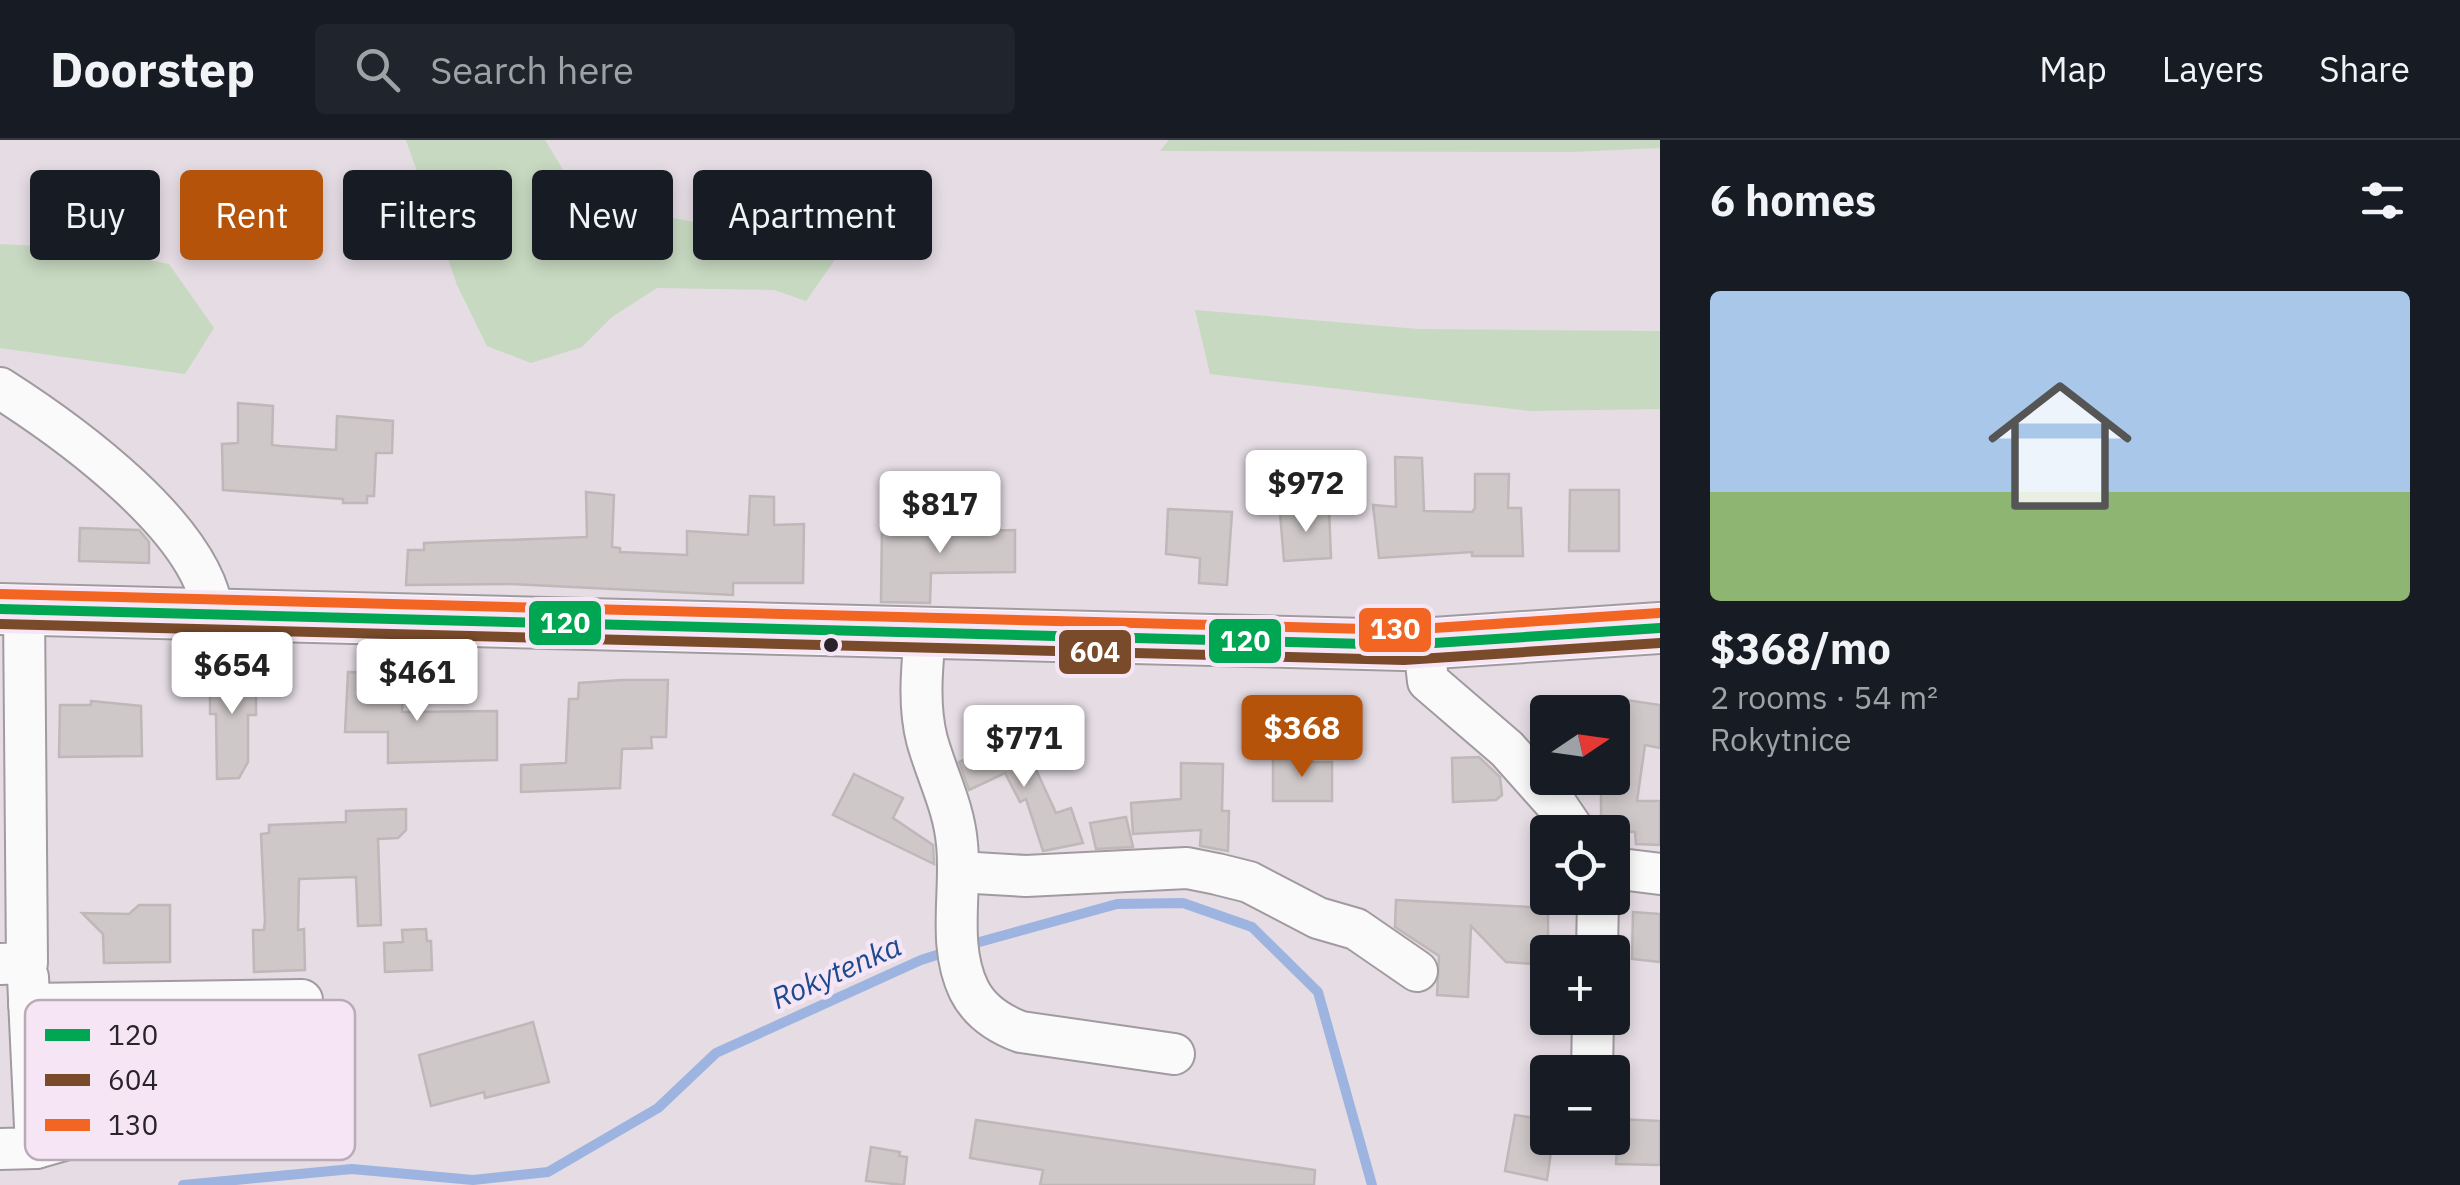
<!DOCTYPE html>
<meta charset="utf-8">
<style>
body{margin:0;font-family:"IBM Plex Sans",sans-serif;background:#20242c;color:#f1f3f6;height:100vh;display:flex;flex-direction:column;font-size:38px;white-space:nowrap}
*{box-sizing:border-box;margin:0}
p{font-size:32px;color:#9ea1a6}
.icon{flex:none;width:55px;height:55px;fill:none;stroke:currentColor;stroke-width:2;stroke-linecap:round;stroke-linejoin:round}
.map{position:relative;flex:1;overflow:hidden}
.side{display:flex;flex-direction:column;background:#171b24;width:800px}
.side>*{flex:none}
.guide{position:absolute;left:30px;top:30px;width:950px;height:90px;display:flex;gap:20px}
.needle{width:65px;rotate:77deg}
.tools{position:absolute;left:1530px;top:555px;display:grid;gap:20px}
.tools a{display:grid;place-items:center;width:100px;height:100px;border-radius:10px;background:#171b24;box-shadow:0 5px 15px #0003;font-size:50px}
.price{position:absolute;translate:-50% -85px;padding:0 22px;border-radius:10px;background:#fff;color:#222;font-size:32px;line-height:65px;filter:drop-shadow(0 2px 5px #0008)}
.price::after{content:'';position:absolute;left:50%;top:60px;width:30px;height:22px;margin-left:-15px;background:inherit;clip-path:polygon(0 0,100% 0,50% 100%)}
.price.on{background:#b45309;color:#fff}
ul{padding:0;list-style:none}
li{display:grid;align-content:center;gap:20px;height:530px;padding:0 50px}
li span{display:grid;place-items:center;height:310px;border-radius:10px;color:#555}
li>.icon{margin-inline-start:auto}
span .icon{width:180px;height:180px;fill:#fffc;stroke-width:1}
li b{font-size:42px}
h2{display:flex;justify-content:space-between;align-items:center;height:120px;padding:0 50px;font-size:42px}
.tag{padding:0 35px;border-radius:10px;background:#171b24;box-shadow:0 5px 15px #0003;font-size:35px;line-height:90px}
.tag.on{background:#b45309;color:#fff}
header{display:flex;align-items:center;gap:60px;box-sizing:border-box;height:140px;padding:0 50px;background:#171b24;border-bottom:2px solid #363941}
header strong{font-size:48px}
nav{display:flex;gap:55px;margin-inline-start:auto;font-size:35px}
.search{width:700px;height:90px;background:#20242c;display:flex;align-items:center;gap:25px;box-sizing:border-box;padding:0 35px;border-radius:10px;color:#9ea1a6;font-size:38px}
main{display:flex;flex:1;min-height:0}
.map>svg:first-child{display:block}
.green{fill:#c7d9c1}
.lines{fill:none;stroke-linecap:round;stroke-linejoin:round}
.stream{stroke:#9db4e0;stroke-width:10}
.building{fill:#cfc8c8;stroke:#beb8b8;stroke-width:2.5}
.minor-casing{stroke:#a19ba0;stroke-width:44}
.major-casing{stroke:#a19ba0;stroke-width:54}
.minor{stroke:#fbfafb;stroke-width:40}
.major{stroke:#fbfafb;stroke-width:50}
.bus-1-casing{stroke:#f6e6f5;stroke-width:18}
.bus-2-casing{stroke:#f6e6f5;stroke-width:18}
.bus-3-casing{stroke:#f6e6f5;stroke-width:18}
.bus-1{stroke:#00a651;stroke-width:10}
.bus-2{stroke:#7a4b2a;stroke-width:10}
.bus-3{stroke:#f26522;stroke-width:10}
.bus-dot{fill:#2a242a;stroke:#f6e6f5;stroke-width:4}
.labels{text-anchor:middle;dominant-baseline:central;stroke-width:9;stroke-linejoin:round;paint-order:stroke}
.water-label{font-size:30px;font-style:italic;fill:#1d498f;stroke:#f6e6f5}
.key{fill:#f6e6f5;stroke:#b9acb8;stroke-width:2.5}
.key-label{font-size:28px;fill:#2a242a}
.line-badge{stroke:#f6e6f5;stroke-width:4}
.badge-label{font-size:28px;text-anchor:middle;font-weight:bold;fill:#fff}
</style>
<header>
<strong>Doorstep</strong>
<div class="search"><svg class="icon" aria-label="search" viewBox="0 0 24 24"><circle cx="10" cy="10" r="6"/><path d="M15 15l6 6"/></svg>Search here</div>
<nav><a>Map</a><a>Layers</a><a>Share</a></nav>
</header>
<main>
<div class="map">
<svg width="1660" height="1045" viewBox="0 0 1660 1045">
<rect width="100%" height="100%" fill="#e5dce4"/>
<g class="green">
<polygon points="406,0 545,0 574,48 674,78 841,111 806,161 774,150 657,148 612,177 582,207 531,223 487,206 457,145"/>
<polygon points="1169,0 1660,0 1660,8 1572,12 1160,11"/>
<polygon points="0,104 90,109 169,124 214,188 185,234 0,208"/>
<polygon points="1195,170 1418,189 1660,191 1660,269 1530,271 1210,234"/>
</g>
<g class="lines">
<g class="stream">
<polyline points="965,806 1117,764 1183,763 1252,787 1318,852 1372,1045"/>
<polyline points="183,1045 352,1029 473,1040 548,1032 658,968 716,913 921,820 949,811"/>
</g>
</g>
<g class="building">
<polygon points="238,263 273,266 272,305 280,306 336,310 337,276 393,281 392,313 376,313 374,356 367,356 367,363 343,363 343,359 223,350 222,304 238,303"/>
<polygon points="1395,317 1422,318 1424,371 1472,372 1475,368 1475,334 1509,334 1508,368 1521,368 1523,416 1472,416 1472,412 1379,418 1373,365 1396,367"/>
<polygon points="1570,350 1619,350 1619,411 1569,411"/>
<polygon points="586,352 614,355 612,407 620,408 620,412 687,415 687,391 748,395 750,356 774,357 774,385 804,384 803,443 733,443 733,455 511,444 406,445 408,410 424,410 424,403 587,397"/>
<polygon points="1168,369 1232,372 1227,445 1199,443 1200,418 1166,414"/>
<polygon points="1329,369 1331,418 1284,421 1280,373"/>
<polygon points="947,378 977,378 977,391 1015,390 1015,432 931,433 930,463 881,462 882,385 947,388"/>
<polygon points="80,388 139,390 149,402 149,423 79,421"/>
<polygon points="210,528 256,530 256,575 248,575 248,622 239,638 217,639 216,574 210,574"/>
<polygon points="348,532 396,533 396,551 403,552 402,572 497,571 497,620 388,623 388,592 345,592"/>
<polygon points="622,540 668,540 666,597 651,597 652,608 622,609 620,648 521,652 521,625 566,623 569,559 578,559 579,543"/>
<polygon points="1612,558 1660,565 1660,608 1645,605 1637,661 1660,661 1660,705 1636,704 1635,692 1614,691 1615,686 1601,685 1601,638 1612,638"/>
<polygon points="91,561 141,566 142,616 59,617 60,565 91,565"/>
<polygon points="1020,595 1056,673 1071,668 1083,703 1043,711 1026,659 1020,662 1005,633 969,650 959,622"/>
<polygon points="1273,617 1297,617 1297,622 1332,622 1332,661 1273,661"/>
<polygon points="1479,617 1500,637 1502,655 1496,660 1453,662 1452,618"/>
<polygon points="1181,623 1223,624 1222,671 1229,671 1228,711 1200,706 1201,690 1133,694 1131,663 1181,659"/>
<polygon points="854,634 903,658 893,678 933,705 934,724 833,675"/>
<polygon points="406,669 406,690 398,698 378,699 381,785 358,786 356,737 299,739 298,790 304,789 305,830 254,832 253,790 264,790 265,781 261,694 269,693 269,685 346,682 346,671"/>
<polygon points="1126,677 1133,707 1096,709 1090,683"/>
<polygon points="1396,760 1548,768 1548,825 1506,822 1471,786 1468,857 1437,855 1439,816 1395,787"/>
<polygon points="139,765 170,765 170,822 104,823 103,794 82,773 129,774"/>
<polygon points="1633,772 1660,774 1660,822 1632,819"/>
<polygon points="426,789 427,801 431,801 432,830 385,832 384,803 403,802 402,790"/>
<polygon points="533,882 549,942 485,958 484,952 431,966 419,915"/>
<polygon points="1515,975 1548,980 1548,998 1553,998 1547,1040 1505,1031"/>
<polygon points="1618,979 1660,981 1660,1025 1616,1024"/>
<polygon points="976,980 1315,1030 1314,1045 1040,1045 1043,1030 970,1018"/>
<polygon points="871,1007 900,1012 899,1016 907,1017 904,1045 866,1041"/>
</g>
<g class="lines">
<defs>
<g id="minor">
<path d="M0,248C69,292 204,389 213,474"/>
<path d="M925,493C922,528 918,565 927,600C937,636 954,667 957,704C962,751 947,805 969,850C980,872 999,884 1021,892L1174,914"/>
<polyline points="1424,505 1428,541 1507,609 1556,664 1575,692"/>
<polyline points="1612,728 1660,734"/>
<polyline points="958,732 1026,736 1187,728 1217,734 1249,742 1318,778 1356,789 1417,831"/>
<polyline points="1597,812 1598,758"/>
<polyline points="0,824 27,823 24,470"/>
<polyline points="29,864 302,860 303,954 186,965 36,1008"/>
<polyline points="1592,932 1593,878"/>
<polyline points="0,1009 36,1008 28,837"/>
</g>
<polyline id="major" points="0,469 1404,505 1660,488"/>
</defs>
<use href="#minor" class="minor-casing"/>
<use href="#major" class="major-casing"/>
<use href="#minor" class="minor"/>
<use href="#major" class="major"/>
<defs>
<polyline id="bus-1" points="0,469 1404,505 1660,488"/>
<polyline id="bus-2" points="0,484 1404,520 1660,503"/>
<polyline id="bus-3" points="0,454 1404,490 1659,473"/>
</defs>
<use href="#bus-1" class="bus-1-casing"/>
<use href="#bus-2" class="bus-2-casing"/>
<use href="#bus-3" class="bus-3-casing"/>
<use href="#bus-1" class="bus-1"/>
<use href="#bus-2" class="bus-2"/>
<use href="#bus-3" class="bus-3"/>
</g>
<circle class="bus-dot" cx="831" cy="505" r="9"/>
<g class="labels">
<g class="water-label">
<text transform="translate(836 831) rotate(-24)">Rokytenka</text>
</g>
</g>
<rect x="25" y="860" width="330" height="160" rx="15" class="key"/>
<rect x="45" y="889" width="45" height="12" fill="#00a651"/>
<rect x="45" y="934" width="45" height="12" fill="#7a4b2a"/>
<rect x="45" y="979" width="45" height="12" fill="#f26522"/>
<g class="key-label">
<text x="108" y="905">120</text>
<text x="108" y="950">604</text>
<text x="108" y="995">130</text>
</g>
<g class="line-badge">
<rect x="527" y="459" width="76" height="48" rx="10" fill="#00a651"/>
<rect x="1357" y="466" width="76" height="48" rx="10" fill="#f26522"/>
<rect x="1207" y="477" width="76" height="48" rx="10" fill="#00a651"/>
<rect x="1057" y="488" width="76" height="48" rx="10" fill="#7a4b2a"/>
</g>
<g class="badge-label">
<text x="565" y="493">120</text>
<text x="1395" y="499">130</text>
<text x="1245" y="511">120</text>
<text x="1095" y="522">604</text>
</g>
</svg>
<div class="tools">
<a><svg class="needle" viewBox="-14 -14 28 28"><path d="M0-13l5 13h-10z" fill="#e53935"/><path d="M0 13l5-13h-10z" fill="#9ea1a6"/></svg></a>
<a><svg class="icon" aria-label="locate" viewBox="0 0 24 24"><circle cx="12" cy="12" r="6"/><path d="M12 2v4M12 18v4M2 12h4M18 12h4"/></svg></a>
<a>+</a>
<a>−</a>
</div>
<b class="price" style="left:1306px;top:395px">$972</b>
<b class="price" style="left:940px;top:416px">$817</b>
<b class="price" style="left:232px;top:577px">$654</b>
<b class="price" style="left:417px;top:584px">$461</b>
<b class="price on" style="left:1302px;top:640px">$368</b>
<b class="price" style="left:1024px;top:650px">$771</b>
<div class="guide">
<a class="tag">Buy</a>
<a class="tag on">Rent</a>
<a class="tag">Filters</a>
<a class="tag">New</a>
<a class="tag">Apartment</a>
</div>
</div>
<section class="side">
<h2>6 homes<svg class="icon" aria-label="filters" viewBox="0 0 24 24"><path d="M4 7h16M4 17h16"/><circle cx="9" cy="7" r="2"/><circle cx="15" cy="17" r="2"/></svg></h2>
<ul>
<li><span style="background:linear-gradient(#a9c7e8 65%,#8fb573 0)"><svg class="icon" aria-label="home" viewBox="0 0 24 24"><path d="M3 11l9-7 9 7M6 9v11h12V9"/></svg></span><div><b>$368/mo</b><p>2 rooms · 54 m²</p><p>Rokytnice</p></div></li>
</ul>
</section>
</main>
